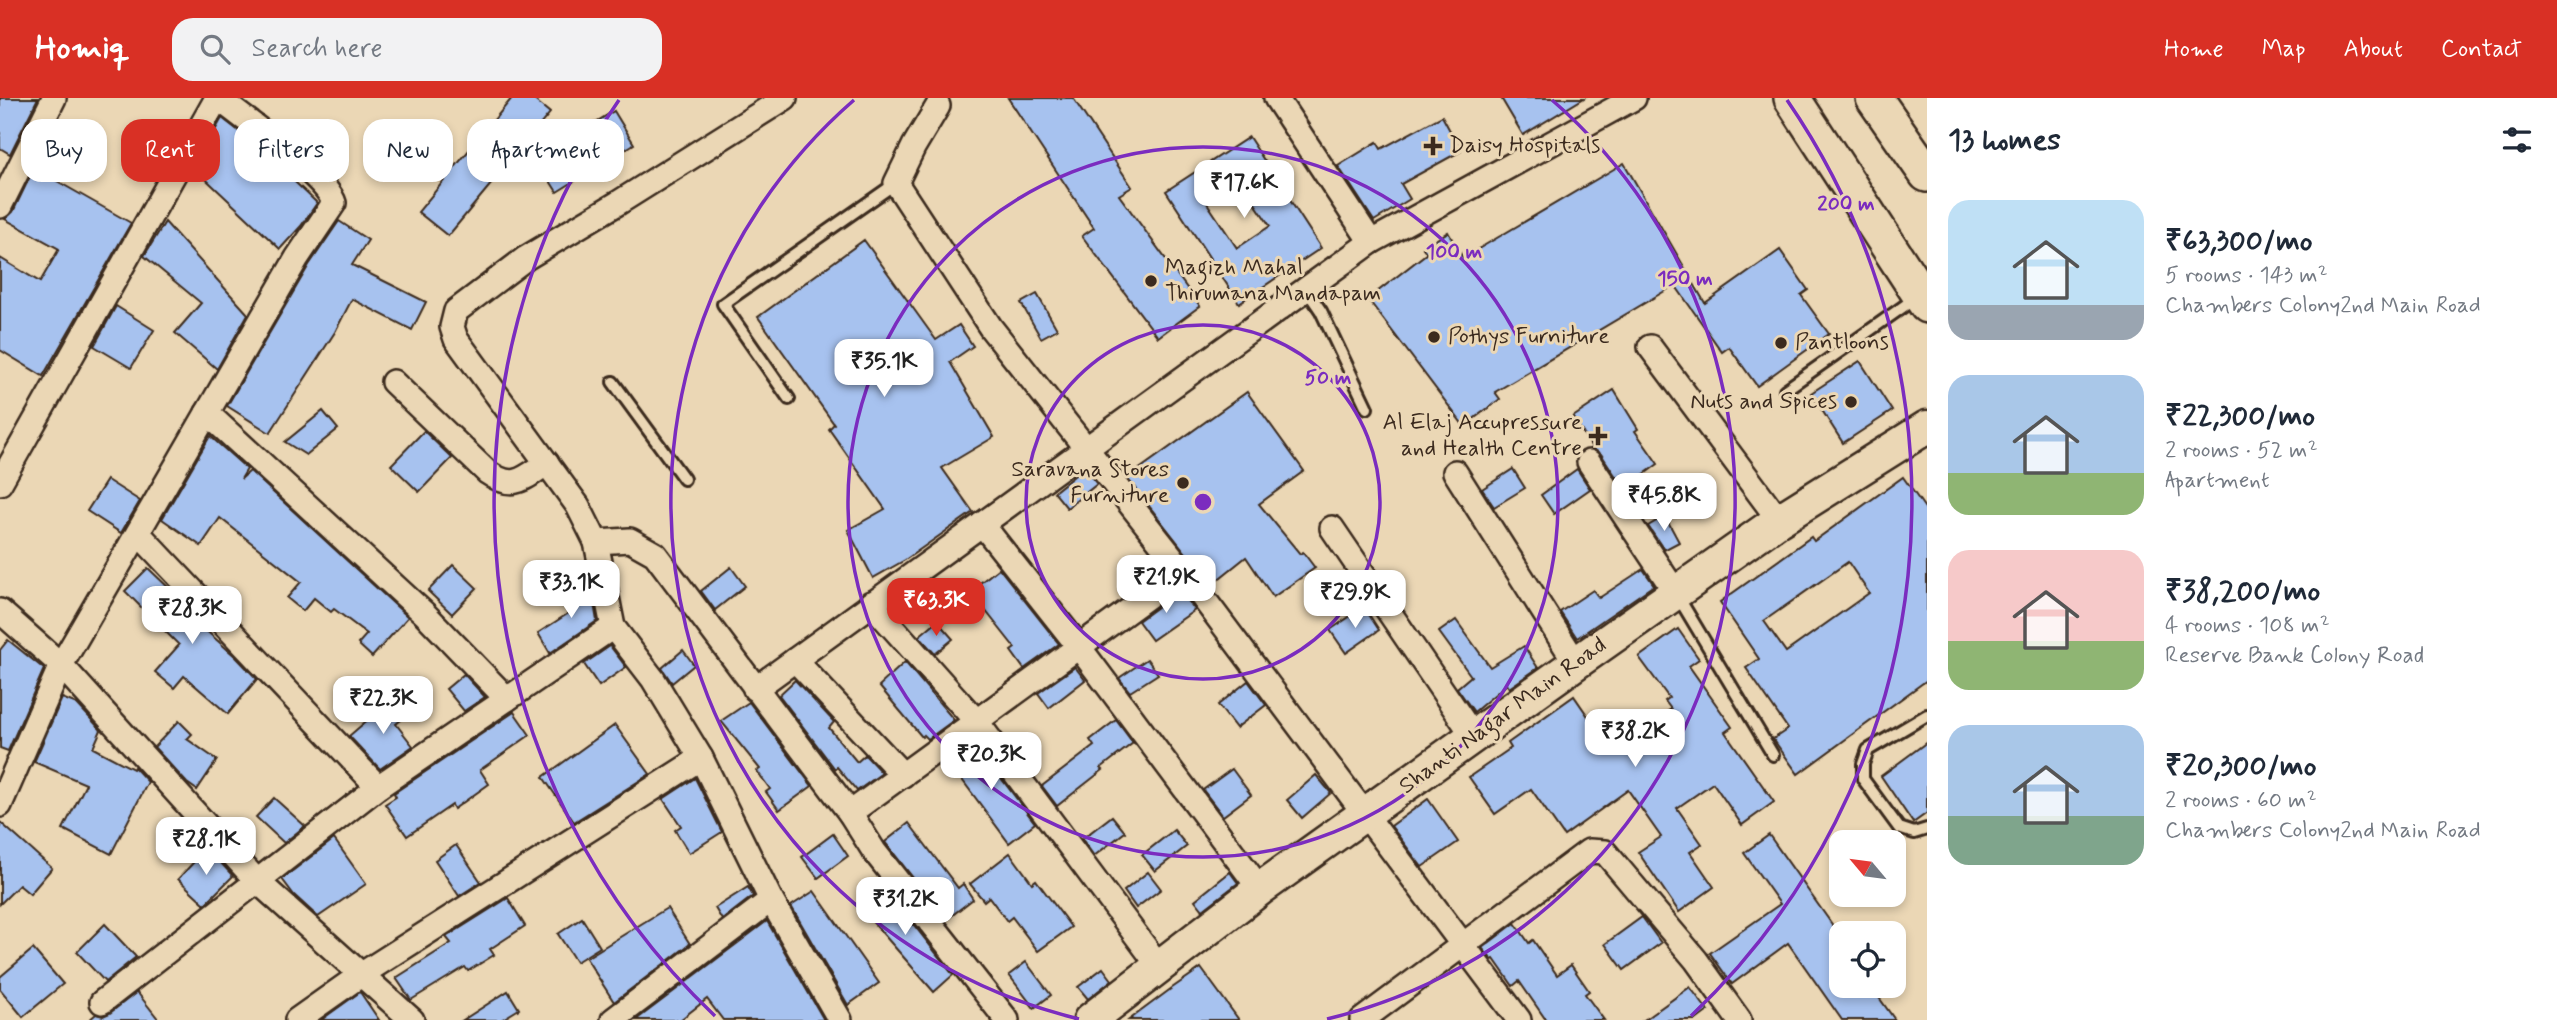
<!DOCTYPE html>
<meta charset="utf-8">
<style>
body{margin:0;font-family:Mynerve,sans-serif;background:#f2f2f3;color:#1f2937;height:100vh;display:flex;flex-direction:column;font-size:26px;white-space:nowrap}
*{box-sizing:border-box;margin:0}
p{font-size:23px;color:#747a83}
.icon{flex:none;width:38px;height:38px;fill:none;stroke:currentColor;stroke-width:2;stroke-linecap:round;stroke-linejoin:round}
.map{position:relative;flex:1;overflow:hidden}
.details{display:flex;flex-direction:column;background:#fff;width:630px}
.details>*{flex:none}
.hud{position:absolute;left:21px;top:21px;width:665px;height:63px;display:flex;gap:14px}
.needle{width:46px;rotate:299deg}
.controls{position:absolute;left:1829px;top:732px;display:grid;gap:14px}
.controls a{display:grid;place-items:center;width:77px;height:77px;border-radius:14px;background:#fff;box-shadow:0 4px 10px #0003;font-size:35px}
.price{position:absolute;translate:-50% -60px;padding:0 16px;border-radius:14px;background:#fff;color:#222;font-size:23px;line-height:46px;filter:drop-shadow(0 2px 4px #0008)}
.price::after{content:'';position:absolute;left:50%;top:42px;width:21px;height:16px;margin-left:-10px;background:inherit;clip-path:polygon(0 0,100% 0,50% 100%)}
.price.selected{background:#d93025;color:#fff}
ul{padding:0;list-style:none}
li{display:flex;align-items:center;gap:21px;height:175px;padding:0 21px}
li span{display:grid;place-items:center;flex:none;width:196px;height:140px;border-radius:21px;color:#555}
li>.icon{margin-inline-start:auto}
span .icon{width:84px;height:84px;fill:#fffc;stroke-width:1}
li b{font-size:30px}
h2{display:flex;justify-content:space-between;align-items:center;height:84px;padding:0 21px;font-size:30px}
.chip{padding:0 24px;border-radius:21px;background:#fff;box-shadow:0 4px 10px #0003;font-size:24px;line-height:63px}
.chip.selected{background:#d93025;color:#fff}
header{display:flex;align-items:center;gap:42px;box-sizing:border-box;height:98px;padding:0 35px;background:#d93025;color:#fff}
header strong{font-size:33px}
nav{display:flex;gap:38px;margin-inline-start:auto;font-size:24px}
.search{width:490px;height:63px;background:#f2f2f3;display:flex;align-items:center;gap:18px;box-sizing:border-box;padding:0 24px;border-radius:21px;color:#747a83;font-size:26px}
main{display:flex;flex:1;min-height:0}
.map>svg:first-child{display:block}
.building{fill:#a7c2ef;stroke:#3b2a1e;stroke-width:2;fill-rule:evenodd}
.lines{fill:none;stroke-linecap:round;stroke-linejoin:round}
.lane-casing{stroke:#3b2a1e;stroke-width:16}
.street-casing{stroke:#3b2a1e;stroke-width:28}
.secondary-casing{stroke:#3b2a1e;stroke-width:37}
.primary-casing{stroke:#3b2a1e;stroke-width:40}
.lane{stroke:#ebd7b5;stroke-width:10}
.street{stroke:#ebd7b5;stroke-width:23}
.secondary{stroke:#ebd7b5;stroke-width:32}
.primary{stroke:#ebd7b5;stroke-width:35}
.ring{fill:none;stroke:#7b2cbf;stroke-width:3.5}
.poi-dot{fill:#3b2a1e;stroke:#ebd7b5;stroke-width:2.5}
.labels{text-anchor:middle;dominant-baseline:central;stroke-width:6;stroke-linejoin:round;paint-order:stroke}
.poi-label{font-size:23px;fill:#3b2a1e;stroke:#ebd7b5;text-anchor:start}
.street-label{font-size:23px;fill:#3b2a1e;stroke:#ebd7b5}
.centre{fill:#7b2cbf;stroke:#ebd7b5;stroke-width:3.5}
.ring-label{font-size:21px;text-anchor:middle;font-weight:bold;fill:#7b2cbf;stroke:#ebd7b5;stroke-width:6;stroke-linejoin:round;paint-order:stroke}
</style>
<header>
<strong>Homiq</strong>
<div class="search"><svg class="icon" aria-label="search" viewBox="0 0 24 24"><circle cx="10" cy="10" r="6"/><path d="M15 15l6 6"/></svg>Search here</div>
<nav><a>Home</a><a>Map</a><a>About</a><a>Contact</a></nav>
</header>
<main>
<div class="map">
<svg width="1927" height="922" viewBox="0 0 1927 922">
<rect width="100%" height="100%" fill="#ebd7b5"/>
<filter id="ink" filterUnits="userSpaceOnUse"><feTurbulence type="fractalNoise" baseFrequency=".0143" numOctaves="2"/><feDisplacementMap in="SourceGraphic" scale="14" xChannelSelector="R" yChannelSelector="G"/><feConvolveMatrix kernelMatrix="1 2 1 2 8 2 1 2 1" color-interpolation-filters="sRGB"/></filter>
<g filter="url(#ink)">
<g class="building">
<polygon points="0,0 38,0 10,56 0,50"/>
<polygon points="512,0 532,0 550,15 448,138 418,114"/>
<polygon points="1008,0 1073,0 1132,89 1119,97 1200,208 1158,239 1082,138 1094,130"/>
<polygon points="1501,0 1584,0 1523,37"/>
<polygon points="614,13 634,46 557,94 536,61"/>
<polygon points="1442,18 1461,53 1401,86 1410,101 1374,123 1338,68 1377,44 1381,51"/>
<polygon points="222,20 253,44 317,105 301,128 280,151 194,70"/>
<path d="M1249,39L1321,150L1239,205L1166,93ZM1240,83L1270,128L1237,150L1207,105Z"/>
<polygon points="1624,65 1705,205 1780,152 1808,192 1801,197 1829,236 1757,288 1729,249 1722,254 1675,187 1495,294 1500,301 1464,328 1368,201 1427,155 1423,150 1448,134 1463,160"/>
<polygon points="34,70 131,125 43,278 0,252 0,160 40,184 59,151 5,121 13,114"/>
<polygon points="339,123 368,142 352,167 426,204 412,232 352,201 335,234 270,335 227,308 309,167"/>
<polygon points="165,124 248,216 217,271 175,235 201,205 144,158"/>
<polygon points="864,142 936,242 959,227 973,248 950,264 994,339 942,370 973,414 905,462 873,480 848,432 885,411 829,331 834,326 758,219"/>
<polygon points="1037,196 1057,231 1041,240 1021,205"/>
<polygon points="116,208 154,232 131,270 94,248"/>
<polygon points="1860,263 1892,313 1843,345 1811,295"/>
<polygon points="1614,292 1638,331 1635,333 1658,366 1624,391 1601,356 1593,351 1573,319"/>
<polygon points="1247,294 1304,373 1259,406 1300,456 1303,454 1315,470 1273,499 1246,459 1211,487 1127,380"/>
<polygon points="323,313 338,331 306,357 285,344"/>
<polygon points="424,333 452,360 419,394 391,367"/>
<polygon points="210,338 247,371 241,381 250,373 408,519 372,559 358,546 367,536 334,511 331,514 314,500 303,513 287,500 301,484 220,420 201,448 162,421"/>
<polygon points="1084,370 1097,386 1067,410 1054,394"/>
<polygon points="1513,371 1525,390 1494,409 1482,391"/>
<polygon points="1577,371 1590,391 1554,416 1541,397"/>
<path d="M1903,379L1927,413V582L1798,676L1773,641L1788,631L1746,570L1759,561L1720,504L1811,439L1814,443ZM1848,464L1869,495L1786,554L1764,523Z"/>
<polygon points="107,382 140,403 121,435 87,413"/>
<polygon points="1665,418 1679,444 1664,452 1648,428"/>
<polygon points="453,467 477,490 452,516 428,493"/>
<polygon points="731,469 745,488 715,512 701,493"/>
<polygon points="148,470 197,517 193,521 236,559 257,581 228,616 184,578 174,590 155,574 179,547 125,493"/>
<polygon points="999,470 1059,546 1024,571 1011,553 1015,550 970,493"/>
<polygon points="1643,471 1654,487 1577,540 1560,514 1593,492 1599,500"/>
<polygon points="582,486 594,505 597,523 550,555 538,535 575,511 565,496"/>
<polygon points="1180,492 1195,512 1152,542 1138,523"/>
<polygon points="1364,509 1379,532 1346,555 1330,532"/>
<polygon points="1456,522 1490,569 1524,548 1538,570 1509,590 1507,586 1474,614 1457,590 1471,578 1439,534"/>
<polygon points="937,523 953,541 935,556 919,538"/>
<polygon points="1678,531 1699,561 1689,568 1732,629 1725,634 1774,704 1742,727 1713,685 1677,710 1702,746 1690,754 1714,789 1679,814 1638,754 1661,739 1628,692 1564,738 1531,691 1495,716 1469,679 1511,650 1508,645 1574,598 1612,653 1671,611 1665,603 1669,600 1639,559"/>
<polygon points="8,542 44,571 8,653 0,650 0,552"/>
<polygon points="610,548 626,569 599,588 584,566"/>
<polygon points="683,552 694,567 672,585 662,570"/>
<polygon points="1147,561 1158,576 1130,594 1119,580"/>
<polygon points="905,564 954,622 928,641 924,637 922,639 879,588"/>
<polygon points="1075,569 1085,582 1049,610 1038,595"/>
<polygon points="464,576 485,599 464,613 446,591"/>
<polygon points="795,582 834,624 829,630 857,664 865,657 882,675 857,693 837,669 835,671 779,597"/>
<polygon points="1248,583 1266,607 1236,630 1218,607"/>
<polygon points="62,600 77,606 101,632 93,650 133,671 134,669 148,684 111,756 63,731 86,686 34,664"/>
<polygon points="392,601 406,618 396,626 413,648 380,671 349,638"/>
<polygon points="749,604 812,688 779,712 766,694 770,691 757,673 760,671 721,623"/>
<polygon points="514,614 530,637 480,672 489,686 454,711 452,707 407,738 385,706 396,699 394,695"/>
<polygon points="1116,622 1133,645 1101,670 1103,672 1057,708 1042,688 1094,648 1090,642"/>
<polygon points="179,623 192,636 187,641 217,662 197,692 187,685 154,649"/>
<polygon points="615,627 650,676 574,724 543,679"/>
<polygon points="973,643 1035,725 1009,745 960,679 958,680 945,663"/>
<polygon points="1927,644 1927,715 1913,725 1881,678"/>
<polygon points="1232,671 1251,697 1223,718 1203,692"/>
<polygon points="1316,677 1331,695 1302,720 1287,702"/>
<polygon points="695,680 722,734 689,755 675,732 681,728 663,701"/>
<polygon points="274,700 305,728 284,745 256,719"/>
<polygon points="1428,701 1458,744 1422,769 1391,728"/>
<polygon points="1112,718 1125,734 1094,758 1082,741"/>
<polygon points="0,724 52,770 30,796 19,787 0,806"/>
<polygon points="909,725 958,790 963,786 973,801 946,822 885,744"/>
<polygon points="1174,732 1187,748 1155,773 1142,757"/>
<polygon points="833,736 848,758 818,780 802,759"/>
<polygon points="1769,737 1841,839 1841,887 1870,887 1895,922 1842,922 1788,845 1732,886 1710,855 1780,806 1744,755"/>
<polygon points="334,741 366,786 318,819 294,797 282,781"/>
<polygon points="456,747 481,784 459,798 435,762"/>
<polygon points="207,750 233,778 205,806 178,781"/>
<polygon points="1010,755 1032,785 1036,782 1071,829 1038,853 1012,819 1007,823 989,799 984,803 970,786"/>
<polygon points="1148,774 1161,791 1136,810 1124,793"/>
<polygon points="1230,774 1238,785 1203,812 1195,802"/>
<polygon points="881,785 953,877 934,894 857,806"/>
<polygon points="748,789 753,798 722,822 715,810"/>
<polygon points="814,793 879,885 848,907 791,808"/>
<polygon points="508,800 525,828 490,851 494,857 468,873 465,869 411,902 396,880 451,845 446,839"/>
<polygon points="667,810 690,846 614,904 586,860"/>
<polygon points="1642,819 1661,845 1624,872 1605,846"/>
<polygon points="582,820 600,849 576,864 558,836"/>
<polygon points="767,823 824,922 723,922 707,901 680,922 636,922"/>
<polygon points="1515,825 1529,845 1533,842 1557,877 1571,867 1589,893 1585,896 1604,922 1546,922 1519,883 1513,888 1494,861 1492,862 1482,850"/>
<polygon points="105,826 136,859 105,884 77,854"/>
<polygon points="33,851 63,886 23,919 0,891 0,879"/>
<polygon points="1026,864 1051,897 1034,910 1009,877"/>
<polygon points="1103,870 1112,882 1088,901 1078,889"/>
<polygon points="1201,870 1239,922 1129,922 1172,890"/>
<polygon points="1690,889 1708,913 1696,922 1644,922"/>
<polygon points="508,893 519,911 501,922 463,922"/>
<polygon points="137,894 159,922 89,922 96,916 103,918 110,915"/>
<polygon points="360,894 379,922 321,922"/>
</g>
<g class="lines">
<defs>
<g id="lane">
<polyline points="1306,191 1321,213 1367,310"/>
<polyline points="613,284 684,381"/>
<polyline points="1785,292 1917,199"/>
<polyline points="789,301 723,206 896,85"/>
<polyline points="1677,497 1773,657"/>
<polyline points="1927,617 1868,652 1863,666 1863,681 1899,730 1914,735 1927,731"/>
</g>
<g id="street">
<polyline points="785,0 618,105 526,160 456,213 452,229 456,241 578,408 596,444 613,529 653,581 701,660 771,802 840,922"/>
<polyline points="1276,0 1371,144"/>
<polyline points="938,8 914,48 896,85 991,230 1183,473 1519,922"/>
<polyline points="0,108 54,0"/>
<polyline points="1650,249 1779,422"/>
<path d="M393,284L487,374C514,393 523,381 547,365"/>
<polyline points="207,315 425,516 507,601"/>
<polyline points="1589,364 1676,495"/>
<polyline points="1455,374 1576,565"/>
<polyline points="0,385 217,0"/>
<polyline points="982,426 1079,549 1260,791"/>
<polyline points="1332,430 1474,639"/>
<polyline points="138,435 378,689"/>
<polyline points="596,444 630,442 655,456 850,715 874,753 1007,922"/>
<polyline points="871,505 977,624 1159,868"/>
<polyline points="0,513 61,567 256,782 412,922"/>
<polyline points="795,562 903,677"/>
<polyline points="755,591 1371,144 1634,0"/>
<path d="M0,707L61,567L297,160L334,105C327,79 243,20 218,0"/>
<polyline points="850,715 1183,473"/>
<polyline points="102,904 378,689 613,529"/>
<polyline points="297,922 362,876 701,660"/>
<polyline points="613,922 771,802"/>
<polyline points="1362,922 1589,753 1605,754 1696,862 1739,922"/>
</g>
<polyline id="secondary" points="1090,922 1260,791 1576,565 1779,422 1927,329"/>
<g id="primary">
<polyline points="1792,0 1927,207"/>
<polyline points="1874,0 1927,76"/>
</g>
</defs>
<use href="#lane" class="lane-casing"/>
<use href="#street" class="street-casing"/>
<use href="#secondary" class="secondary-casing"/>
<use href="#primary" class="primary-casing"/>
<use href="#lane" class="lane"/>
<use href="#street" class="street"/>
<use href="#secondary" class="secondary"/>
<use href="#primary" class="primary"/>
</g>
</g>
<g class="ring">
<circle cx="1203" cy="404" r="177"/>
<circle cx="1203" cy="404" r="355"/>
<path d="M1079 921A532 532 0 0 1 854 2M1552 2A532 532 0 0 1 1327 921"/>
<path d="M715 918A709 709 0 0 1 619 2M1787 2A709 709 0 0 1 1691 918"/>
</g>
<g class="poi-dot">
<path d="M1429.5 37.5h7v7h7v7h-7v7h-7v-7h-7v-7h7z"/>
<circle cx="1151" cy="183" r="7"/>
<circle cx="1434" cy="239" r="7"/>
<circle cx="1781" cy="245" r="7"/>
<circle cx="1851" cy="304" r="7"/>
<path d="M1594.5 327.5h7v7h7v7h-7v7h-7v-7h-7v-7h7z"/>
<circle cx="1183" cy="385" r="7"/>
</g>
<g class="labels">
<g class="poi-label">
<text x="1449" y="48">Daisy Hospitals</text>
<text x="1165" y="170">Magizh Mahal<tspan x="1165" dy="26">Thirumana Mandapam</tspan></text>
<text x="1448" y="239">Pothys Furniture</text>
<text x="1795" y="245">Pantloons</text>
<text x="1837" y="304" text-anchor="end">Nuts and Spices</text>
<text x="1582" y="325" text-anchor="end">Al Elaj Accupressure<tspan x="1582" dy="26">and Health Centre</tspan></text>
<text x="1169" y="372" text-anchor="end">Saravana Stores<tspan x="1169" dy="26">Furniture</tspan></text>
</g>
<g class="street-label">
<text transform="translate(1503 618) rotate(-36)">Shanti Nagar Main Road</text>
</g>
</g>
<circle cx="1203" cy="404" r="10" class="centre"/>
<g class="ring-label">
<text x="1846" y="112">200 m</text>
<text x="1454" y="160">100 m</text>
<text x="1685" y="187">150 m</text>
<text x="1328" y="286">50 m</text>
</g>
</svg>
<div class="controls">
<a><svg class="needle" viewBox="-14 -14 28 28"><path d="M0-13l5 13h-10z" fill="#e53935"/><path d="M0 13l5-13h-10z" fill="#747a83"/></svg></a>
<a><svg class="icon" aria-label="locate" viewBox="0 0 24 24"><circle cx="12" cy="12" r="6"/><path d="M12 2v4M12 18v4M2 12h4M18 12h4"/></svg></a>
</div>
<b class="price" style="left:1244px;top:122px">₹17.6K</b>
<b class="price" style="left:884px;top:301px">₹35.1K</b>
<b class="price" style="left:1664px;top:435px">₹45.8K</b>
<b class="price" style="left:1166px;top:517px">₹21.9K</b>
<b class="price" style="left:571px;top:522px">₹33.1K</b>
<b class="price" style="left:1355px;top:532px">₹29.9K</b>
<b class="price selected" style="left:936px;top:540px">₹63.3K</b>
<b class="price" style="left:192px;top:548px">₹28.3K</b>
<b class="price" style="left:383px;top:638px">₹22.3K</b>
<b class="price" style="left:1635px;top:671px">₹38.2K</b>
<b class="price" style="left:991px;top:694px">₹20.3K</b>
<b class="price" style="left:206px;top:779px">₹28.1K</b>
<b class="price" style="left:905px;top:839px">₹31.2K</b>
<div class="hud">
<a class="chip">Buy</a>
<a class="chip selected">Rent</a>
<a class="chip">Filters</a>
<a class="chip">New</a>
<a class="chip">Apartment</a>
</div>
</div>
<section class="details">
<h2>13 homes<svg class="icon" aria-label="filters" viewBox="0 0 24 24"><path d="M4 7h16M4 17h16"/><circle cx="9" cy="7" r="2"/><circle cx="15" cy="17" r="2"/></svg></h2>
<ul>
<li><span style="background:linear-gradient(#bfe0f5 75%,#9aa5b1 0)"><svg class="icon" aria-label="home" viewBox="0 0 24 24"><path d="M3 11l9-7 9 7M6 9v11h12V9"/></svg></span><div><b>₹63,300/mo</b><p>5 rooms · 143 m²</p><p>Chambers Colony2nd Main Road</p></div></li>
<li><span style="background:linear-gradient(#a9c7e8 70%,#8fb573 0)"><svg class="icon" aria-label="home" viewBox="0 0 24 24"><path d="M3 11l9-7 9 7M6 9v11h12V9"/></svg></span><div><b>₹22,300/mo</b><p>2 rooms · 52 m²</p><p>Apartment</p></div></li>
<li><span style="background:linear-gradient(#f6c9c9 65%,#8fb573 0)"><svg class="icon" aria-label="home" viewBox="0 0 24 24"><path d="M3 11l9-7 9 7M6 9v11h12V9"/></svg></span><div><b>₹38,200/mo</b><p>4 rooms · 108 m²</p><p>Reserve Bank Colony Road</p></div></li>
<li><span style="background:linear-gradient(#a9c7e8 65%,#7fa58c 0)"><svg class="icon" aria-label="home" viewBox="0 0 24 24"><path d="M3 11l9-7 9 7M6 9v11h12V9"/></svg></span><div><b>₹20,300/mo</b><p>2 rooms · 60 m²</p><p>Chambers Colony2nd Main Road</p></div></li>
</ul>
</section>
</main>
